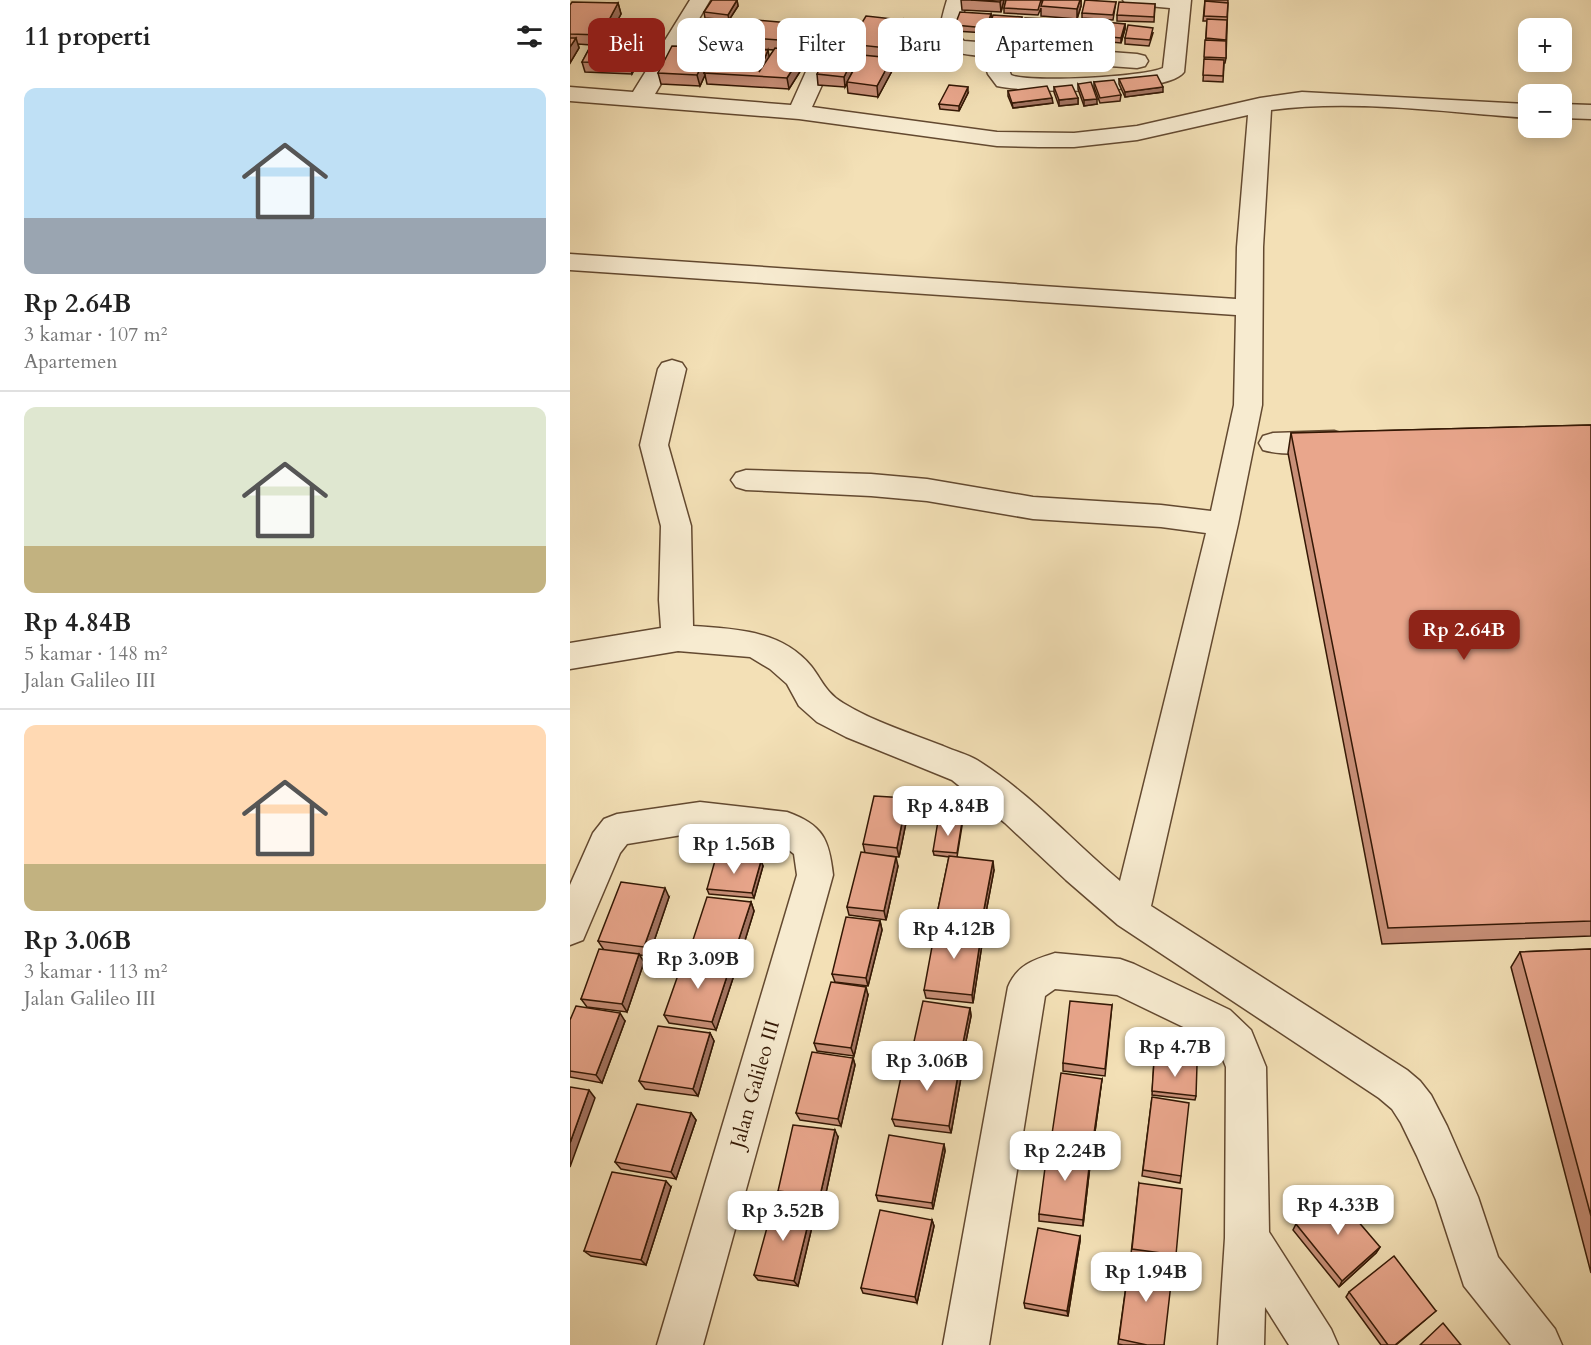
<!DOCTYPE html>
<html lang="id">
<meta charset="utf-8">
<style>
body{margin:0;font-family:Cardo,serif;background:#f6f6f6;color:#222;height:100vh;display:flex;flex-direction:column;font-size:22px;white-space:nowrap}
*{box-sizing:border-box;margin:0}
p{font-size:20px;color:#767676}
.icon{flex:none;width:33px;height:33px;fill:none;stroke:currentColor;stroke-width:2;stroke-linecap:round;stroke-linejoin:round}
.map{position:relative;flex:1;overflow:hidden}
.details{display:flex;flex-direction:column;background:#fff;width:570px}
.details>*{flex:none}
.banner{position:absolute;left:18px;top:18px;width:570px;height:54px;display:flex;gap:12px}
.fabs{position:absolute;left:948px;top:18px;display:grid;gap:12px}
.fabs a{display:grid;place-items:center;width:54px;height:54px;border-radius:12px;background:#fff;box-shadow:0 3px 15px #0003;font-size:30px}
.price{position:absolute;translate:-50% -51px;padding:0 14px;border-radius:12px;background:#fff;color:#222;font-size:20px;line-height:39px;filter:drop-shadow(0 2px 3px #0008)}
.price::after{content:'';position:absolute;left:50%;top:36px;width:18px;height:14px;margin-left:-9px;background:inherit;clip-path:polygon(0 0,100% 0,50% 100%)}
.price.selected{background:#8f2418;color:#fff}
ul{padding:0;list-style:none}
li{display:grid;align-content:center;gap:12px;height:318px;padding:0 24px}
li+li{border-top:2px solid #e0e0e0}
li span{display:grid;place-items:center;height:186px;border-radius:12px;color:#555}
li>.icon{margin-inline-start:auto}
span .icon{width:108px;height:108px;fill:#fffc;stroke-width:1}
li b{font-size:26px}
h2{display:flex;justify-content:space-between;align-items:center;height:72px;padding:0 24px;font-size:26px}
.tag{padding:0 21px;border-radius:12px;background:#fff;box-shadow:0 3px 15px #0003;font-size:21px;line-height:54px}
.tag.selected{background:#8f2418;color:#fff}
main{display:flex;flex:1;min-height:0}
.map>svg:first-child{display:block}
.lines{fill:none;stroke-linecap:round;stroke-linejoin:round}
.minor-casing{stroke:#634930;stroke-width:3}
.minor{fill:#f7ebd0;fill-rule:evenodd}
.wall{fill:#c88f78;stroke:#331704;stroke-width:1.5;fill-rule:evenodd}
.shaded-wall{fill:#a37462;stroke:#331704;stroke-width:1.5}
.building{fill:#e9a68c;stroke:#331704;stroke-width:1.5}
.labels{text-anchor:middle;dominant-baseline:central;stroke-width:6;stroke-linejoin:round;paint-order:stroke}
.street-label{font-size:20px;fill:#331704;stroke:#f7ebd0}
</style>
<main>
<section class="details">
<h2>11 properti<svg class="icon" aria-label="filters" viewBox="0 0 24 24"><path d="M4 7h16M4 17h16"/><circle cx="9" cy="7" r="2"/><circle cx="15" cy="17" r="2"/></svg></h2>
<ul>
<li><span style="background:linear-gradient(#bfe0f5 70%,#9aa5b1 0)"><svg class="icon" aria-label="home" viewBox="0 0 24 24"><path d="M3 11l9-7 9 7M6 9v11h12V9"/></svg></span><div><b>Rp 2.64B</b><p>3 kamar · 107 m²</p><p>Apartemen</p></div></li>
<li><span style="background:linear-gradient(#dfe7d0 75%,#c2b280 0)"><svg class="icon" aria-label="home" viewBox="0 0 24 24"><path d="M3 11l9-7 9 7M6 9v11h12V9"/></svg></span><div><b>Rp 4.84B</b><p>5 kamar · 148 m²</p><p>Jalan Galileo III</p></div></li>
<li><span style="background:linear-gradient(#ffd9b3 75%,#c2b280 0)"><svg class="icon" aria-label="home" viewBox="0 0 24 24"><path d="M3 11l9-7 9 7M6 9v11h12V9"/></svg></span><div><b>Rp 3.06B</b><p>3 kamar · 113 m²</p><p>Jalan Galileo III</p></div></li>
</ul>
</section>
<div class="map">
<svg width="1021" height="1345" viewBox="0 0 1021 1345">
<rect width="100%" height="100%" fill="#f3e0b6"/>
<filter id="stains"><feTurbulence type="fractalNoise" baseFrequency=".00333" numOctaves="4"/><feColorMatrix values="0 0 0 0 .2 0 0 0 0 .09 0 0 0 0 .02 0 0 0 .5 -.17"/></filter>
<radialGradient id="worn" r=".72"><stop offset=".6" stop-color="#630" stop-opacity="0"/><stop offset="1" stop-color="#630" stop-opacity=".3"/></radialGradient>
<g class="lines">
<defs>
<g id="minor">
<path d="M120,0H140L85,94L221,105L239,65L249,26L253,22L260,20L267,22L271,26L261,65L242,107L427,132L504,133L567,126L690,98L732,92L958,104V118C876,112 782,99 701,110L693,247L692,405L668,524L581,906L837,1070L850,1081L861,1095L877,1126L908,1197L928,1257L985,1329L992,1345H941L894,1286L866,1200L847,1156L831,1123L822,1109L809,1098L548,925L496,880L435,823L382,780L276,737L247,722L229,706L217,684L200,669L180,657L108,651L0,669V643L91,628L89,600L91,526L70,445L88,369L92,363L102,360L112,363L116,369L98,445L121,526L123,626C165,629 211,630 241,666C252,680 256,693 273,703C304,722 340,733 373,746C384,751 397,754 407,760C460,793 503,842 550,881L636,533L591,527L463,519L357,501L301,496L176,490L166,487L161,480L166,473L176,470L301,474L357,479L463,497L591,505L641,511L664,405L666,315L0,270V254L666,299L667,247L678,115L567,140L504,147H469L427,146L229,119L0,101V87L63,92Z"/>
<path d="M377,0H397L390,26L391,38L394,41L567,54L575,56L578,61L575,66L567,68L441,59L437,65L441,75C459,83 574,77 593,68L600,8L556,4L553,0H621L614,72C598,95 456,93 427,86L418,74L415,65L420,57C372,52 361,52 377,0Z"/>
<polygon points="992,104 1021,105 1021,119 992,118"/>
<path d="M764,431L774,434L778,441L774,448C754,454 713,456 693,450L689,443L693,436L703,433Z"/>
<path d="M130,802L217,812C253,825 259,839 263,875L133,1345H87L227,875L224,854L210,843L130,832L57,844L50,853L13,940L0,945V885L23,833L34,819L47,814Z"/>
<path d="M485,953L550,959L564,964L660,1010L681,1030L696,1067L699,1232L761,1329L768,1345H719L695,1307L694,1345H648L655,1238L656,1067L652,1057L632,1036L547,995L485,989L475,996L419,1345H373L438,987C447,965 463,960 485,953Z"/>
</g>
</defs>
<use href="#minor" class="minor-casing"/>
<use href="#minor" class="minor"/>
</g>
<g class="wall">
<polygon points="167,0 168,6 159,20 135,18 134,12"/>
<polygon points="391,0 434,0 431,12 392,10"/>
<polygon points="436,0 472,0 472,2 511,0 511,6 507,19 471,16 471,8 468,15 434,13 434,8"/>
<polygon points="635,0 658,0 656,58 655,63 654,63 653,82 633,81 637,21 633,21"/>
<polygon points="546,2 543,20 512,18 512,13"/>
<polygon points="48,3 51,14 38,39 71,40 74,50 62,74 15,72 12,62 21,45 8,44 9,48 0,63 0,5"/>
<polygon points="585,4 584,22 547,21 547,15"/>
<polygon points="421,14 421,19 452,22 449,36 419,34 419,28 420,22 416,33 385,31 385,25"/>
<path d="M333,20L334,30L318,58L323,69L308,97L278,93L277,84L275,87L248,85L247,74L280,51L279,44ZM286,55H292L281,74L287,62Z"/>
<polygon points="519,21 517,39 484,37 483,32"/>
<polygon points="231,24 233,34 224,50 236,62 219,89 137,84 135,75 130,86 91,84 88,73 141,47 143,56 199,57 204,50 168,48 166,37"/>
<polygon points="482,24 479,38 451,36 451,31"/>
<polygon points="555,24 555,29 551,43 520,40 520,35"/>
<polygon points="156,26 157,31 152,41 112,40 110,34"/>
<polygon points="583,33 579,46 555,44 555,38"/>
<polygon points="549,79 593,92 555,97 549,84"/>
<polygon points="524,82 551,95 550,101 530,103 524,87"/>
<polygon points="508,84 527,104 514,106 508,89"/>
<polygon points="484,87 508,98 508,104 489,106 484,92"/>
<polygon points="438,91 483,103 443,108 438,96"/>
<polygon points="398,93 389,111 370,109 369,104"/>
<polygon points="1021,425 1021,936 812,944 718,453 721,433"/>
<polygon points="339,808 329,857 315,856 328,866 316,920 279,915 277,907 295,853 293,844"/>
<polygon points="392,822 392,826 387,857 424,870 413,928 368,923 367,914 379,857 364,855 363,851"/>
<polygon points="191,861 193,866 184,898 139,894 137,889"/>
<polygon points="99,897 79,956 69,955 74,962 57,1012 17,1007 11,999 34,950 28,941"/>
<polygon points="181,902 184,911 168,963 124,957 120,949"/>
<polygon points="310,921 312,930 298,986 265,982 262,974"/>
<polygon points="413,938 403,1003 356,998 354,990"/>
<polygon points="1021,949 1021,1273 941,967 950,952"/>
<polygon points="161,964 165,972 146,1030 99,1023 94,1015"/>
<polygon points="298,995 284,1056 247,1051 244,1043"/>
<polygon points="542,1005 535,1076 493,1071 493,1063"/>
<polygon points="400,1008 401,1016 392,1061 345,1053 343,1046"/>
<polygon points="0,1020 55,1021 32,1083 0,1077"/>
<polygon points="140,1033 144,1041 128,1096 75,1089 69,1081"/>
<polygon points="283,1058 285,1065 271,1126 230,1120 226,1113"/>
<polygon points="584,1061 626,1096 625,1100 582,1095"/>
<polygon points="390,1064 392,1072 381,1133 325,1126 322,1119"/>
<polygon points="532,1079 523,1147 482,1141 482,1134"/>
<polygon points="582,1097 611,1176 610,1183 572,1176"/>
<polygon points="121,1113 126,1120 106,1179 51,1169 45,1162"/>
<polygon points="268,1137 254,1202 212,1197 208,1191"/>
<polygon points="374,1144 375,1151 363,1209 308,1201 306,1195"/>
<polygon points="521,1157 513,1226 469,1221 469,1214"/>
<polygon points="569,1183 606,1255 605,1260 561,1254"/>
<polygon points="101,1187 76,1265 21,1256 14,1251"/>
<polygon points="242,1208 245,1214 228,1286 188,1280 184,1275"/>
<polygon points="362,1220 364,1226 347,1303 293,1293 291,1288"/>
<polygon points="726,1224 810,1247 806,1253 769,1287 723,1230"/>
<polygon points="510,1236 510,1241 498,1316 455,1308 454,1303"/>
<polygon points="560,1257 594,1345 553,1345 548,1344"/>
<polygon points="779,1292 866,1311 826,1345 811,1345 776,1297"/>
</g>
<g class="shaded-wall">
<polygon points="167,0 168,6 159,20 158,15"/>
<polygon points="431,0 434,0 431,12 430,2"/>
<polygon points="510,0 511,0 511,6 507,19 507,9"/>
<polygon points="48,3 51,14 34,45 31,35"/>
<polygon points="421,14 422,20 416,33 416,28"/>
<polygon points="452,17 452,22 449,36 448,30"/>
<polygon points="482,19 482,24 479,38 479,32"/>
<polygon points="333,20 334,30 318,58 317,48"/>
<polygon points="231,24 233,34 224,52 222,41"/>
<polygon points="555,24 555,29 551,43 551,38"/>
<polygon points="156,26 157,31 152,41 151,36"/>
<polygon points="6,38 9,48 0,63 0,47"/>
<polygon points="71,40 74,50 62,74 60,63"/>
<polygon points="141,47 143,58 134,73 135,75 130,86 127,75"/>
<polygon points="198,50 200,61 189,72"/>
<polygon points="234,51 236,62 219,89 217,78"/>
<polygon points="286,52 287,62 275,87 274,77"/>
<polygon points="322,58 323,69 308,97 307,86"/>
<polygon points="398,87 398,93 389,111 389,106"/>
<polygon points="593,87 593,92 555,97 555,92"/>
<polygon points="482,98 483,103 443,108 442,103"/>
<polygon points="508,98 508,104 489,106 489,100"/>
<polygon points="527,99 527,104 514,106 514,100"/>
<polygon points="337,798 339,808 329,857 327,848"/>
<polygon points="326,857 328,866 316,920 314,911"/>
<polygon points="191,861 193,866 184,898 182,893"/>
<polygon points="423,861 424,870 413,928 412,920"/>
<polygon points="95,888 99,897 79,956 74,947"/>
<polygon points="181,902 184,911 168,963 164,954"/>
<polygon points="310,921 312,930 298,986 296,978"/>
<polygon points="412,929 413,938 403,1003 402,995"/>
<polygon points="69,954 74,962 57,1012 52,1004"/>
<polygon points="161,964 165,972 146,1030 142,1022"/>
<polygon points="296,987 298,995 284,1056 281,1048"/>
<polygon points="400,1008 401,1016 392,1061 391,1053"/>
<polygon points="50,1013 55,1021 32,1083 26,1075"/>
<polygon points="140,1033 144,1041 128,1096 123,1089"/>
<polygon points="283,1058 285,1065 271,1126 268,1119"/>
<polygon points="390,1064 392,1072 381,1133 379,1126"/>
<polygon points="532,1079 531,1086 523,1147 523,1140"/>
<polygon points="19,1090 25,1098 0,1167 0,1143"/>
<polygon points="121,1113 126,1120 106,1179 101,1172"/>
<polygon points="265,1130 268,1137 254,1202 250,1196"/>
<polygon points="374,1144 375,1151 363,1209 362,1203"/>
<polygon points="521,1150 521,1157 513,1226 513,1220"/>
<polygon points="96,1181 101,1187 76,1265 71,1260"/>
<polygon points="242,1208 245,1214 228,1286 224,1281"/>
<polygon points="362,1220 364,1226 347,1303 345,1297"/>
<polygon points="510,1236 510,1241 498,1316 497,1311"/>
<polygon points="810,1247 806,1253 769,1287 772,1281"/>
</g>
<g class="building">
<polygon points="142,0 167,0 158,15 134,12"/>
<polygon points="401,0 431,0 430,2"/>
<polygon points="436,0 471,0 468,10 434,8"/>
<polygon points="473,0 510,0 507,9 471,6"/>
<polygon points="515,0 546,2 543,15 512,13"/>
<polygon points="635,1 658,3 657,17 634,16"/>
<polygon points="2,2 48,3 31,35 0,34 0,5"/>
<polygon points="549,2 585,4 584,17 547,15"/>
<polygon points="390,12 421,14 416,28 385,25"/>
<polygon points="423,15 452,17 448,30 419,28"/>
<polygon points="296,16 333,20 317,48 279,44"/>
<polygon points="455,18 482,19 479,32 451,31"/>
<polygon points="176,19 231,24 222,41 166,37"/>
<polygon points="486,19 519,21 517,34 483,32"/>
<polygon points="637,19 657,20 656,40 636,38"/>
<polygon points="524,21 555,24 551,38 520,35"/>
<polygon points="115,24 156,26 151,36 110,34"/>
<polygon points="558,25 583,28 580,40 555,38"/>
<polygon points="0,38 6,38 0,47"/>
<polygon points="25,38 71,40 60,63 12,62"/>
<polygon points="635,40 656,41 656,58 634,57"/>
<polygon points="102,46 141,47 127,75 88,73"/>
<polygon points="147,48 198,50 189,72 205,48 234,51 217,78 134,73"/>
<polygon points="259,49 286,52 274,77 247,74"/>
<polygon points="292,55 322,58 307,86 277,82"/>
<polygon points="634,59 654,60 653,76 633,75"/>
<polygon points="587,75 593,87 555,92 549,79"/>
<polygon points="544,80 551,95 530,98 524,82"/>
<polygon points="521,82 527,99 514,100 508,84"/>
<polygon points="379,85 398,87 389,106 369,104"/>
<polygon points="502,85 508,98 489,100 484,87"/>
<polygon points="477,86 482,98 442,103 438,91"/>
<polygon points="1021,425 1021,921 818,928 721,433"/>
<polygon points="304,796 337,798 327,848 293,844"/>
<polygon points="368,821 392,822 387,853 363,851"/>
<polygon points="291,852 326,857 314,911 277,907"/>
<polygon points="379,856 423,861 412,920 367,914"/>
<polygon points="146,857 191,861 182,893 137,889"/>
<polygon points="51,882 95,888 74,947 28,941"/>
<polygon points="137,897 181,902 164,954 120,949"/>
<polygon points="276,917 310,921 296,978 262,974"/>
<polygon points="366,925 412,929 402,995 354,990"/>
<polygon points="29,949 69,954 52,1004 11,999"/>
<polygon points="1021,949 1021,1216 950,952"/>
<polygon points="114,958 161,964 142,1022 94,1015"/>
<polygon points="261,982 296,987 281,1048 244,1043"/>
<polygon points="353,1001 400,1008 391,1053 343,1046"/>
<polygon points="500,1001 542,1005 535,1069 493,1063"/>
<polygon points="6,1006 50,1013 26,1075 0,1071 0,1020"/>
<polygon points="88,1026 140,1033 123,1089 69,1081"/>
<polygon points="242,1052 283,1058 268,1119 226,1113"/>
<polygon points="335,1058 390,1064 379,1126 322,1119"/>
<polygon points="584,1061 627,1065 626,1096 582,1091"/>
<polygon points="491,1073 532,1079 523,1140 482,1134"/>
<polygon points="0,1087 19,1090 0,1143"/>
<polygon points="582,1097 619,1103 611,1176 573,1170"/>
<polygon points="67,1104 121,1113 101,1172 45,1162"/>
<polygon points="223,1125 265,1130 250,1196 208,1191"/>
<polygon points="319,1135 374,1144 362,1203 306,1195"/>
<polygon points="478,1145 521,1150 513,1220 469,1214"/>
<polygon points="42,1172 96,1181 71,1260 14,1251"/>
<polygon points="569,1183 612,1189 606,1255 562,1249"/>
<polygon points="763,1192 810,1247 772,1281 726,1224"/>
<polygon points="204,1202 242,1208 224,1281 184,1275"/>
<polygon points="310,1210 362,1220 345,1297 291,1288"/>
<polygon points="468,1228 510,1236 497,1311 454,1303"/>
<polygon points="824,1256 866,1311 825,1345 818,1345 779,1292"/>
<polygon points="560,1257 603,1266 594,1345 577,1345 549,1339"/>
<polygon points="873,1323 891,1345 850,1345"/>
</g>
<g class="labels">
<g class="street-label">
<text transform="translate(185 1084) rotate(-74)">Jalan Galileo III</text>
</g>
</g>
<rect width="100%" height="100%" filter="url(#stains)"/>
<rect width="100%" height="100%" fill="url(#worn)"/>
</svg>
<div class="fabs">
<a>+</a>
<a>−</a>
</div>
<b class="price selected" style="left:894px;top:661px">Rp 2.64B</b>
<b class="price" style="left:378px;top:837px">Rp 4.84B</b>
<b class="price" style="left:164px;top:875px">Rp 1.56B</b>
<b class="price" style="left:384px;top:960px">Rp 4.12B</b>
<b class="price" style="left:128px;top:990px">Rp 3.09B</b>
<b class="price" style="left:605px;top:1078px">Rp 4.7B</b>
<b class="price" style="left:357px;top:1092px">Rp 3.06B</b>
<b class="price" style="left:495px;top:1182px">Rp 2.24B</b>
<b class="price" style="left:768px;top:1236px">Rp 4.33B</b>
<b class="price" style="left:213px;top:1242px">Rp 3.52B</b>
<b class="price" style="left:576px;top:1303px">Rp 1.94B</b>
<div class="banner">
<a class="tag selected">Beli</a>
<a class="tag">Sewa</a>
<a class="tag">Filter</a>
<a class="tag">Baru</a>
<a class="tag">Apartemen</a>
</div>
</div>
</main>
